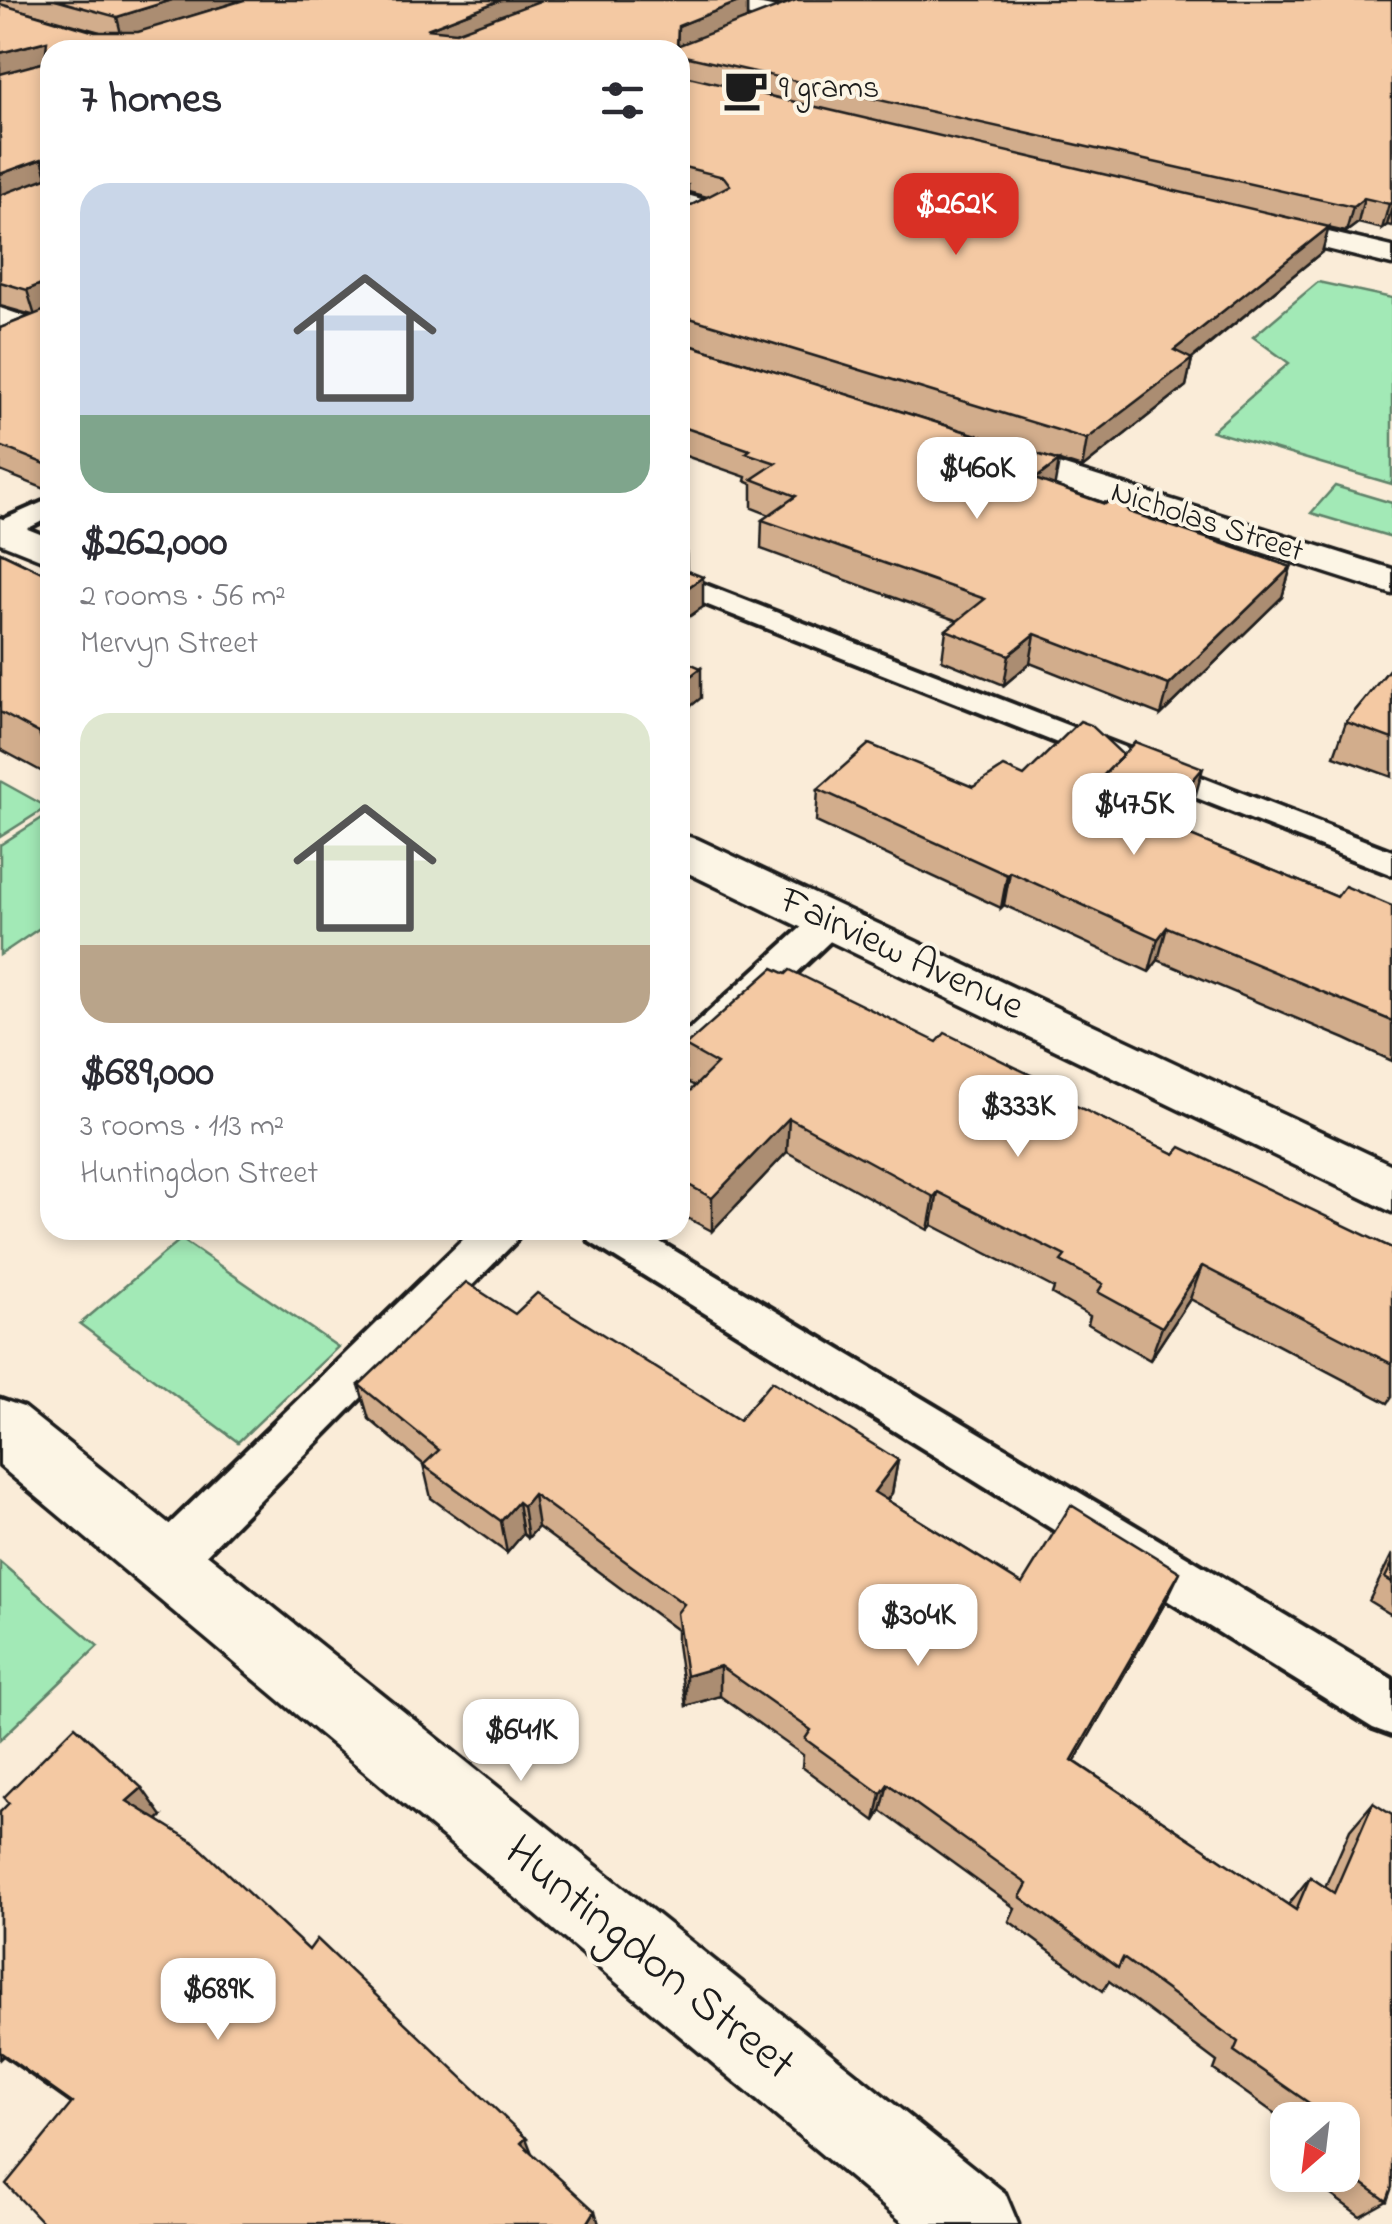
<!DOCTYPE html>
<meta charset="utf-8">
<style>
body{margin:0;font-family:"Indie Flower",sans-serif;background:#f7f7f7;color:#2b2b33;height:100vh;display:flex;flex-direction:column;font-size:38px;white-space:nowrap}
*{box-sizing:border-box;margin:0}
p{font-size:32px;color:#7c7c81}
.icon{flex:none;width:55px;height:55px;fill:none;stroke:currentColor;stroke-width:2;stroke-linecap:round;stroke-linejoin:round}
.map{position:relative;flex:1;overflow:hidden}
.sheet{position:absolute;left:40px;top:40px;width:650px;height:1200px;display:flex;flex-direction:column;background:#fff;border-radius:30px;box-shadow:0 5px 15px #0003}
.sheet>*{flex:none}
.needle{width:65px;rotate:208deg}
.fabs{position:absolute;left:1270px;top:2102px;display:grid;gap:20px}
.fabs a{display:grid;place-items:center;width:90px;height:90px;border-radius:20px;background:#fff;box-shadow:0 5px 15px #0003;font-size:50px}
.price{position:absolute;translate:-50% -85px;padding:0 22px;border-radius:20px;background:#fff;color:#222;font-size:32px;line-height:65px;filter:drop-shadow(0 2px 5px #0008)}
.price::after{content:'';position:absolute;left:50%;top:60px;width:30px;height:22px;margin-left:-15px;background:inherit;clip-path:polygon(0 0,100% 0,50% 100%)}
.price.current{background:#d93025;color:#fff}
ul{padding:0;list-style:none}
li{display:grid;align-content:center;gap:20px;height:530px;padding:0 40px}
li span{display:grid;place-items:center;height:310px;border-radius:30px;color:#555}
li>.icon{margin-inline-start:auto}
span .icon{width:180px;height:180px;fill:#fffc;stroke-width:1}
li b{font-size:42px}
h2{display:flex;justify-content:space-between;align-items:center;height:120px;padding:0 40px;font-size:42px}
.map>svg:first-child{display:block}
.green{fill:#a2e9b6;stroke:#5f8269;stroke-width:2.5}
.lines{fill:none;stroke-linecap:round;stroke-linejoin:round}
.lane-casing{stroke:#1c1c1c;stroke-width:8}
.street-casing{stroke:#1c1c1c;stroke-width:7}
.lane{fill:#fcf5e5;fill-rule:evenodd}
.street{fill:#fcf5e5;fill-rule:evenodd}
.wall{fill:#d2ad8c;stroke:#1c1c1c;stroke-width:2.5;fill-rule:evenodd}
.shaded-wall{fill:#ab8d72;stroke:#1c1c1c;stroke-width:2.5}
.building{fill:#f4c9a3;stroke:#1c1c1c;stroke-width:2.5}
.labels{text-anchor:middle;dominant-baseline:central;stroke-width:8;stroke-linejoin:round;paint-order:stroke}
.far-poi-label{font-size:32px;fill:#1c1c1c;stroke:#fcf5e5;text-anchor:start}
.far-street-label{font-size:32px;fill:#1c1c1c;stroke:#fcf5e5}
.street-label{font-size:40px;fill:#1c1c1c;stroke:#fcf5e5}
.near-street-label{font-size:48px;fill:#1c1c1c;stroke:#fcf5e5}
</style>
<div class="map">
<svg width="1392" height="2224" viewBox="0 0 1392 2224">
<rect width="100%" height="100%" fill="#faecd8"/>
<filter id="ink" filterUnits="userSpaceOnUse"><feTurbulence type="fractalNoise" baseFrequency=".01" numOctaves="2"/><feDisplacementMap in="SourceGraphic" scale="20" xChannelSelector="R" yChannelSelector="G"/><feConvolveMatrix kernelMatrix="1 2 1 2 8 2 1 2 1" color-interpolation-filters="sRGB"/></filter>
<g filter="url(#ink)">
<g class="green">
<polygon points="1318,282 1392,298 1392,484 1212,431 1289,363 1253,337"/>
<polygon points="1335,486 1392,503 1392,537 1311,513"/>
<polygon points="0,781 47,807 0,837"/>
<polygon points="50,813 50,921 0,955 0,845"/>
<polygon points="181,1239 338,1347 238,1442 80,1324"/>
<polygon points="0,1562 98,1646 0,1740"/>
</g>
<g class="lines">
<defs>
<g id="lane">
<polygon points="680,193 723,205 726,209 680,233 680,219 698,210 680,205"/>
<polygon points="50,499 50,517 13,536 0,537 0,521"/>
<polygon points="680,575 1392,851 1392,875 680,594"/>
<polygon points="830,909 843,913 848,921 843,929 694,1070 680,1074 680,1038 817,913"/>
<polygon points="473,1230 521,1230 515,1242 183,1578 165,1585 147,1578 140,1562 147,1546"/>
<polygon points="584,1230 640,1230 1392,1679 1392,1735 1373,1728 590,1242"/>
</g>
<g id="street">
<polygon points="695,0 737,0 791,11 794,16 783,23 698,5"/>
<polygon points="1252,214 1392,247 1392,265 1242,228 1238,222"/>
<polygon points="0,308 44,323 49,330 44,337 33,339 0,328"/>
<polygon points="988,442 1392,569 1392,594 976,460 970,453 976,446"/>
<polygon points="0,518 50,538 50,563 0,543"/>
<polygon points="680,835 697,839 1392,1165 1392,1212 680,869"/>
<polygon points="0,1399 23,1407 1005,2193 1018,2224 905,2224 0,1466"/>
</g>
</defs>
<use href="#lane" class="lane-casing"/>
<use href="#street" class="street-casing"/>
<use href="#lane" class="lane"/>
<use href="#street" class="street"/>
</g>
<g class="wall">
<path d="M0,0H747V19L1392,0V226L1387,225L1382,229L1358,223L1346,232L1328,228L1322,252L1192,359L1186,386L1082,468L680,342L1055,486L1291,567L1282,597L1161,715L1030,663L1004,685L942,660L946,630L958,621L761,549L762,520L770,515L752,508V484L745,481L746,477L680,454V50H50V491L0,471V328L32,315L0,306ZM20,10L100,32H95ZM688,192L707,197L688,207Z"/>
<polygon points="756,0 793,0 781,5"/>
<polygon points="0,552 50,576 50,776 0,749"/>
<polygon points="1392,666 1392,777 1334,756 1346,722"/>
<polygon points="1123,756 1194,801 1171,828 1337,897 1392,906 1392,1061 1345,1039 1158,960 1149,972 1004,905 1001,908 816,822 818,789 973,787"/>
<polygon points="937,1042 1070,1094 1068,1102 1175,1154 1392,1248 1392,1397 1388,1403 1190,1299 1150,1360 1088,1324 1090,1316 1052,1294 1054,1288 932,1225 928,1230 787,1152 712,1231 680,1214 680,1101 695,1086 685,1081 685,1046"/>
<polygon points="515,1314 739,1420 898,1460 892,1493 887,1500 1022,1584 1165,1603 1074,1761 1288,1905 1310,1877 1325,1887 1350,1830 1373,1803 1387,2201 1360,2216 1304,2175 1342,2175 1342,2120 1288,2120 1288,2123 1214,2070 1217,2062 1109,1981 1103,1991 1009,1921 1015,1908 881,1811 875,1821 802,1767 803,1755 720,1696 686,1706 677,1644 677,1630 538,1527 528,1538 523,1534 507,1553 431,1498 423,1464 369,1419 359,1385"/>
<polygon points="1392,1554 1392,1615 1369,1601"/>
<polygon points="0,1812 162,1816 158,1820 526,2138 71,2104 3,2056 0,2059"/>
<polygon points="1288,2146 1288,2163 1282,2159"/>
</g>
<g class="shaded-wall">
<polygon points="172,0 243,0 122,38 117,17"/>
<polygon points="501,0 554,0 431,50 427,29"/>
<polygon points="743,0 747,0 747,19 677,50 678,26"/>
<polygon points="47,41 50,64 0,77 0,53"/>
<polygon points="42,159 49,183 0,201 0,174"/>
<polygon points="688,186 688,211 680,216 680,192"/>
<polygon points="1364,198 1358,223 1346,232 1353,207"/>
<polygon points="1392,202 1392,207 1387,225 1382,229 1389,204"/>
<polygon points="1329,227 1322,252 1186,363 1192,359 1186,386 1082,468 1087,439 1174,350"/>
<polygon points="41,284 49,310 35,316 27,290"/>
<polygon points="1059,461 1054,489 1035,479"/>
<polygon points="686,544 687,574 680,574 680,545"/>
<polygon points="1291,567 1282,597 1161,715 1169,685"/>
<polygon points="703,577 703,607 680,623 680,593"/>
<polygon points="1035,634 1030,663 1004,685 1009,655"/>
<polygon points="701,668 701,698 680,715 680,684"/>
<polygon points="50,726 50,765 39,733"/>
<polygon points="1203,768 1194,801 1148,854 1157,822"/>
<polygon points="1010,872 1004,905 1001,908 1007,875"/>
<polygon points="1167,927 1158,960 1149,972 1158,939"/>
<polygon points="789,1118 787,1152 712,1231 712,1198"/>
<polygon points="938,1192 932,1225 928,1230 934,1197"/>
<polygon points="1202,1266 1190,1299 1150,1360 1162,1327"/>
<polygon points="898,1460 892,1493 868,1525 874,1492"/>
<polygon points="533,1494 538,1527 528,1538 523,1506"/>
<polygon points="518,1502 523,1534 507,1553 501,1521"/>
<polygon points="1180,1572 1165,1603 1060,1787 1072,1760"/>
<polygon points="720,1666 720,1696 686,1706 686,1676"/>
<polygon points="888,1784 881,1811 875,1821 881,1794"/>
<polygon points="142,1788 162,1816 148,1829 127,1801"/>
<polygon points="526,2138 533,2156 521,2143"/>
<polygon points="595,2211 599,2224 587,2224"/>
</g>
<g class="building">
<polygon points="55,0 172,0 117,17"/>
<polygon points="244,0 501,0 427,29 456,32 542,0 743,0 678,26 677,46 796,0 1392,0 1392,202 1389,204 1364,198 1353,207 680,55 680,50 50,50 50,466 0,446 0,328 46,310 46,288 41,284 27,290 0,282 0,195 46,178 47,163 42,159 0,174 0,74 45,62 47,41 0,53 0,4 95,32 138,32"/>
<polygon points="680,75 1329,227 1174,350 1192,359 1087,439 680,315 680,211 730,185 724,177 680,166"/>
<polygon points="680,342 1059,461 1035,479 1105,504 1116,496 1129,512 1291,567 1169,685 1035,634 1009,655 946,630 985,599 762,520 796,496 752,479 776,463 746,453 750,450 680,426"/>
<polygon points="680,535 686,544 680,545"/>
<polygon points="0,552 50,576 50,726 39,733 0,712"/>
<polygon points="680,568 703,577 680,593"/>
<polygon points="680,659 701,668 680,684"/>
<polygon points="1392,666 1392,739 1346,722"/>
<polygon points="1080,721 1091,725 1123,755 1081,799 1135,742 1203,768 1157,822 1337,897 1345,886 1392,906 1392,1021 1167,927 1158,939 1010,872 1007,875 818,789 869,744 973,787 1004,767 1024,776"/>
<polygon points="773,968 786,974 790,970 937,1042 945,1033 1070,1094 1066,1101 1175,1154 1181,1147 1392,1248 1392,1364 1202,1266 1162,1327 1098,1292 1103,1284 1061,1261 1065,1256 938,1192 934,1197 789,1118 712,1198 680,1180 680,1101 717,1064 685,1046"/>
<polygon points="466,1282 515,1314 537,1293 739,1420 772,1381 898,1460 874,1492 1022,1584 1071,1505 1180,1572 1072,1760 1296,1910 1310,1877 1334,1893 1373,1803 1392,1815 1392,2187 1387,2201 1342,2169 1342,2120 1315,2120 1319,2110 1234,2051 1238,2042 1123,1958 1118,1968 1020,1897 1027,1884 888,1784 881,1794 805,1739 811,1730 720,1666 686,1676 677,1613 684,1604 533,1494 523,1506 518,1502 501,1521 423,1465 439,1450 359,1385"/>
<polygon points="1392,1564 1392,1582 1385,1578"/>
<polygon points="75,1726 142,1788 127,1801 195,1843 309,1950 317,1939 526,2138 521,2143 595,2211 587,2224 44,2224 6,2184 72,2103 0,2052 0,1812 9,1803 4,1797"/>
</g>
</g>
<defs>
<symbol id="cafe-bare" viewBox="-9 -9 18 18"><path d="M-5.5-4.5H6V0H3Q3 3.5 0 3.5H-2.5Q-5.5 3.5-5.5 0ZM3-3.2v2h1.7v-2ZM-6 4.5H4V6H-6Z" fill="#1c1c1c" stroke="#fcf5e5" stroke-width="2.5" paint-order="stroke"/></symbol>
</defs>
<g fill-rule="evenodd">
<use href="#cafe-bare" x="714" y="58" width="63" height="63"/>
</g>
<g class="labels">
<g class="far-poi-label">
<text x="779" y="89">9 grams</text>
</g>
<g class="far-street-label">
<text transform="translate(1207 523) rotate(18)">Nicholas Street</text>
</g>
<g class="street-label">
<text transform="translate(901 955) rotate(25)">Fairview Avenue</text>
</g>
<g class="near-street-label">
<text transform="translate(649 1959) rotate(39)">Huntingdon Street</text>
</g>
</g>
</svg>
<div class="fabs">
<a><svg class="needle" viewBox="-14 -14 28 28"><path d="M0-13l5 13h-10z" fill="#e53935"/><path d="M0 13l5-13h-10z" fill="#7c7c81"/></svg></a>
</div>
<b class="price current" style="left:956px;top:258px">$262K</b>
<b class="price" style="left:977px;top:522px">$460K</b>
<b class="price" style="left:1134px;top:858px">$475K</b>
<b class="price" style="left:1018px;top:1160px">$333K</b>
<b class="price" style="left:918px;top:1669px">$304K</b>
<b class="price" style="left:521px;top:1784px">$641K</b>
<b class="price" style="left:218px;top:2043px">$689K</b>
<section class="sheet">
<h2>7 homes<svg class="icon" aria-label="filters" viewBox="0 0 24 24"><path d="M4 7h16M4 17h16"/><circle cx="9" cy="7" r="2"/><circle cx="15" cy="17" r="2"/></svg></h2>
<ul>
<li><span style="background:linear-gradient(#c9d6e8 75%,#7fa58c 0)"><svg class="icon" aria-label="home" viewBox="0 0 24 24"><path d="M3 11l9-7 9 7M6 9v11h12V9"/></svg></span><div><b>$262,000</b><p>2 rooms · 56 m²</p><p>Mervyn Street</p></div></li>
<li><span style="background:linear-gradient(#dfe7d0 75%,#b9a48a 0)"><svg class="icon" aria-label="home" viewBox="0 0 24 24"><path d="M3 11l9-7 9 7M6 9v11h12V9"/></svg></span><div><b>$689,000</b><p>3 rooms · 113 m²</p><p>Huntingdon Street</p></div></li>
</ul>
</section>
</div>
